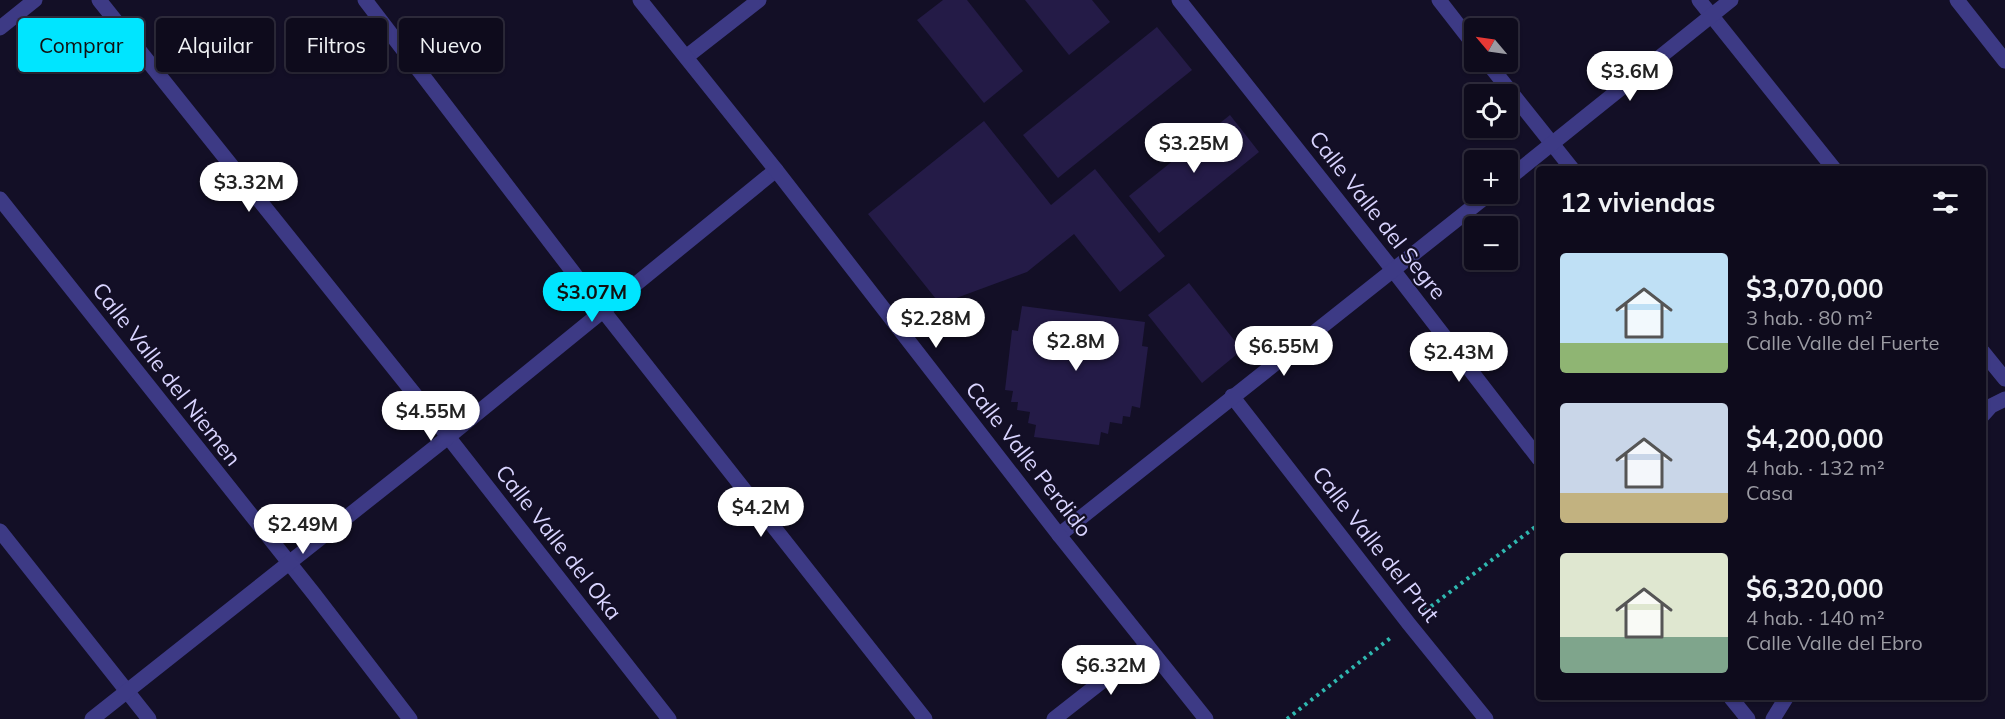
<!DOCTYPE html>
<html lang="es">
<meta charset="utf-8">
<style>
body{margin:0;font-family:Mulish,sans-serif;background:#1c1929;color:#f1f3f6;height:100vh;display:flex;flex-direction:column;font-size:22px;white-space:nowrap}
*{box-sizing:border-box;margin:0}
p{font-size:20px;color:#9b9ba3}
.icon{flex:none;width:33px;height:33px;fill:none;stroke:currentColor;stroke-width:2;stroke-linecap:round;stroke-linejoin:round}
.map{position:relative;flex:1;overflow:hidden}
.sheet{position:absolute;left:1536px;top:166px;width:450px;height:534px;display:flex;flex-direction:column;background:#0e0b1c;border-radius:6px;box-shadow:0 2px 4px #0004,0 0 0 2px #2e2b3b}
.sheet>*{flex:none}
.guide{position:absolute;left:18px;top:18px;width:570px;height:54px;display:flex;gap:12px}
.needle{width:39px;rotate:299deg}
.fabs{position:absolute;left:1464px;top:18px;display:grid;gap:12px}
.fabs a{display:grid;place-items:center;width:54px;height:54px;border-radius:6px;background:#0e0b1c;box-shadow:0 2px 4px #0004,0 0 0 2px #2e2b3b;font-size:30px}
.price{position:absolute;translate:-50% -51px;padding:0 14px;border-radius:21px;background:#fff;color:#222;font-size:20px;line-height:39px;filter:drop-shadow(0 2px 3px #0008)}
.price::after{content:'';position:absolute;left:50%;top:36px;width:18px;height:14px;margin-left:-9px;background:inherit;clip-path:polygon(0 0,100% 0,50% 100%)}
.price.selected{background:#00e5ff;color:#111}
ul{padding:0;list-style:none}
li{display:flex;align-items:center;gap:18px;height:150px;padding:0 24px}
li span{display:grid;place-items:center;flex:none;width:168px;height:120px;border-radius:6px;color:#555}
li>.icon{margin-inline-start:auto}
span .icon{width:72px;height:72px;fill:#fffc;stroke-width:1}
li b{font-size:26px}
h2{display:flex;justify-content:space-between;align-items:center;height:72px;padding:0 24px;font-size:26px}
.chip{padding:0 21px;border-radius:6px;background:#0e0b1c;box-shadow:0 2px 4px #0004,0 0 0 2px #2e2b3b;font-size:21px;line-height:54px}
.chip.selected{background:#00e5ff;color:#111}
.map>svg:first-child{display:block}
.building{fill:#241b47}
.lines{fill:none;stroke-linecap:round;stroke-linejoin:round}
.path{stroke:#2fb8b0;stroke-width:4;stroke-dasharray:3 4.5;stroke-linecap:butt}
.minor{stroke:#3d3a85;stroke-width:15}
.tertiary{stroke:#3d3a85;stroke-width:15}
.labels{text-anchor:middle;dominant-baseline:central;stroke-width:4.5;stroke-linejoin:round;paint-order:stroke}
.street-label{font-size:22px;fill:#d9d4ff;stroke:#130f26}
</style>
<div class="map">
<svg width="2005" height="719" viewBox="0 0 2005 719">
<rect width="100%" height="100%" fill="#130f26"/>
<g class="building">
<polygon points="943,0 967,0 1023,71 984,103 917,20"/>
<polygon points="1025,0 1092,0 1110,22 1069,55"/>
<polygon points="1157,27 1192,70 1058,178 1023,135"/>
<polygon points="1230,115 1259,152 1159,233 1129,196"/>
<polygon points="984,121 1051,205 1095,169 1165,256 1120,292 1074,234 1027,272 940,304 868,214"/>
<polygon points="1189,283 1242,350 1202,383 1148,315"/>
<polygon points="1022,306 1145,322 1142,346 1148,347 1140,408 1132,406 1130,417 1123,416 1122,424 1110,422 1108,434 1101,432 1099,445 1034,437 1036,425 1028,423 1030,412 1017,410 1018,402 1011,402 1013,391 1005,390 1012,330 1018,331"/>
</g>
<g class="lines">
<g class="path">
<polyline points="1425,611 1539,524"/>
<polyline points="1287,719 1393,636"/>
</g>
<g class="minor">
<polyline points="99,0 424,406 669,719"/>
<polyline points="365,0 586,289 925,719"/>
<polyline points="1179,0 1393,270 1539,459"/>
<polyline points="1439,0 1474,45"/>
<polyline points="1699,0 1835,170"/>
<polyline points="1957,0 2005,61"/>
<polyline points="0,28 35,0"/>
<polyline points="686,57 759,0"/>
<polyline points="1487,62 1573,170"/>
<polyline points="1508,179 1731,0"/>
<polyline points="0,199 314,594 410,719"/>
<polyline points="1983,352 2005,379"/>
<polyline points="1232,396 1409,624 1486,719"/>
<polyline points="1983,415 1991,406 2005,399"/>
<polyline points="0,531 149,719"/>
<polyline points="1059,535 1489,194"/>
<polyline points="1731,698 1748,719"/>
<polyline points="92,719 448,437 776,170"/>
<polyline points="1054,719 1147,646"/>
<polyline points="1773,719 1786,698"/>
</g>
<polyline class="tertiary" points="640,0 776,170 1059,535 1206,719"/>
</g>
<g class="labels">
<g class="street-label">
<text transform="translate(1378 215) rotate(52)">Calle Valle del Segre</text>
<text transform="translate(167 374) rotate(52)">Calle Valle del Niemen</text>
<text transform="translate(1029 459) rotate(52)">Calle Valle Perdido</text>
<text transform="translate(559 542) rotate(52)">Calle Valle del Oka</text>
<text transform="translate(1376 544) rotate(52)">Calle Valle del Prut</text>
</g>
</g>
</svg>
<div class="fabs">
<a><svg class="needle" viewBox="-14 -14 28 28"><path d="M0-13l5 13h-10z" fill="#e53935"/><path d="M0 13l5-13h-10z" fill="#9b9ba3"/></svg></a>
<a><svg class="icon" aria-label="locate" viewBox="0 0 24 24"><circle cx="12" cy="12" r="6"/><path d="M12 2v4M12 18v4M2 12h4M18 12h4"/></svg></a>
<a>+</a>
<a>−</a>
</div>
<b class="price" style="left:1630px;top:102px">$3.6M</b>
<b class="price" style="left:1194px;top:174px">$3.25M</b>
<b class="price" style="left:249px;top:213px">$3.32M</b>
<b class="price selected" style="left:592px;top:323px">$3.07M</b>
<b class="price" style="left:936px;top:349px">$2.28M</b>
<b class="price" style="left:1076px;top:372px">$2.8M</b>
<b class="price" style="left:1284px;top:377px">$6.55M</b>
<b class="price" style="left:1459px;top:383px">$2.43M</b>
<b class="price" style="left:431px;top:442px">$4.55M</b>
<b class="price" style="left:761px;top:538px">$4.2M</b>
<b class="price" style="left:303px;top:555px">$2.49M</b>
<b class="price" style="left:1111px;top:696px">$6.32M</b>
<div class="guide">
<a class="chip selected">Comprar</a>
<a class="chip">Alquilar</a>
<a class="chip">Filtros</a>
<a class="chip">Nuevo</a>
</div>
<section class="sheet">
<h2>12 viviendas<svg class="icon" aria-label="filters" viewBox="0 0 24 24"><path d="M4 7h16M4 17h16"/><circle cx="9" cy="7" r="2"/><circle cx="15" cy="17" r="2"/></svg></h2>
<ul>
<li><span style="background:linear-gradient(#bfe0f5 75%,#8fb573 0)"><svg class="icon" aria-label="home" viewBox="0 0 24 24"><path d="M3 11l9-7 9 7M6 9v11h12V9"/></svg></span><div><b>$3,070,000</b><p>3 hab. · 80 m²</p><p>Calle Valle del Fuerte</p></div></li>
<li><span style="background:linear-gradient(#c9d6e8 75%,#c2b280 0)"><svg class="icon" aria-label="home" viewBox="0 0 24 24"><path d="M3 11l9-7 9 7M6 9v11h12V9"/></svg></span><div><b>$4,200,000</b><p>4 hab. · 132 m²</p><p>Casa</p></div></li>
<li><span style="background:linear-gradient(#dfe7d0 70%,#7fa58c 0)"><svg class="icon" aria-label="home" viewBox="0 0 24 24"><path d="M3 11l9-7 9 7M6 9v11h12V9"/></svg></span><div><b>$6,320,000</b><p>4 hab. · 140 m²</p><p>Calle Valle del Ebro</p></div></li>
</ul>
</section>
</div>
